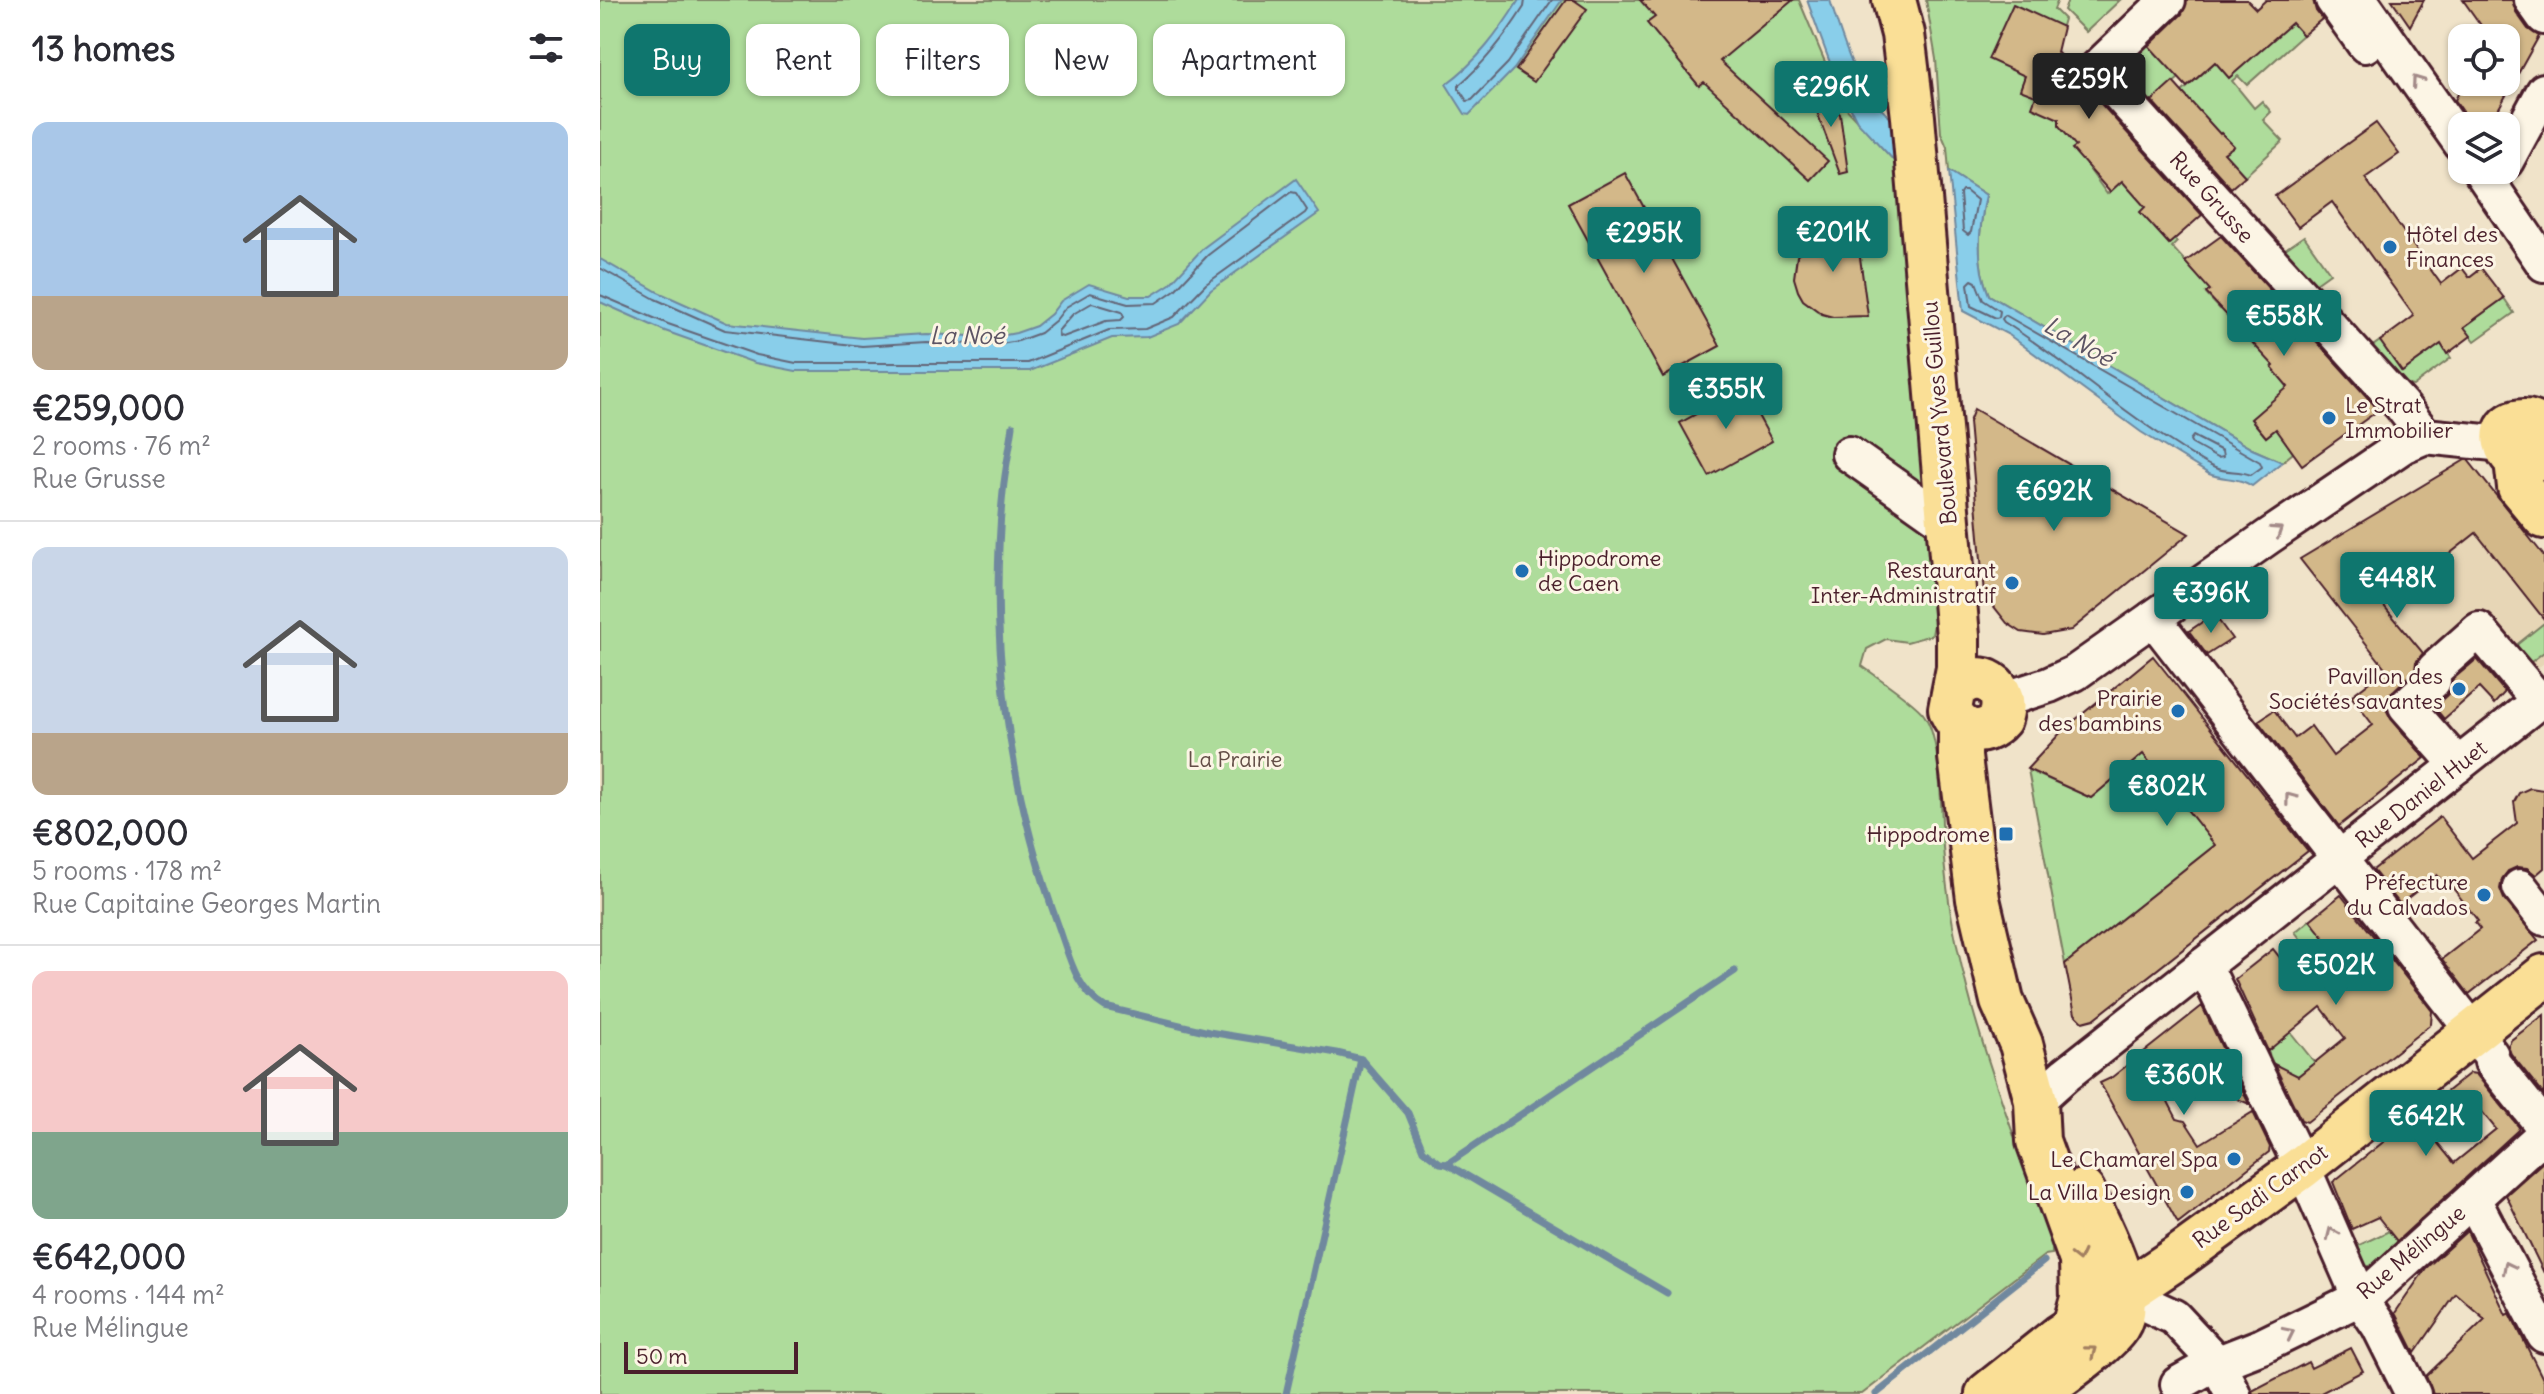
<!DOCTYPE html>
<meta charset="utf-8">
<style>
body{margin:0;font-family:Delius,sans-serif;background:#f2f2f3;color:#2b2b33;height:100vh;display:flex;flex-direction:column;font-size:30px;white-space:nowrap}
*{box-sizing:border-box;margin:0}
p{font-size:26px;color:#7c7c81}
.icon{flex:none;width:44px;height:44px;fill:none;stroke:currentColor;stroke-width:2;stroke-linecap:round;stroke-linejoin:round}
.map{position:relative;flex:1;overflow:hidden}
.side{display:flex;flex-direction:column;background:#fff;width:600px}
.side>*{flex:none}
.banner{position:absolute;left:24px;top:24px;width:760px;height:72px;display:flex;gap:16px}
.controls{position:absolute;left:1848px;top:24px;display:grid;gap:16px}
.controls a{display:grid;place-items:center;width:72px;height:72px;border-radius:16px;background:#fff;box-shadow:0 2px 6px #0004;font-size:40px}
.scale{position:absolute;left:24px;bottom:20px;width:174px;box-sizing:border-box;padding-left:8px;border:4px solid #4a1f2b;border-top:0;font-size:22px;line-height:28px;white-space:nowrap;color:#4a1f2b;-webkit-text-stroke:6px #fcf5e5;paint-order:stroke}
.price{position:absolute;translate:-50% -68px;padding:0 18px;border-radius:8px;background:#0f766e;color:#fff;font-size:26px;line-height:52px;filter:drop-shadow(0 2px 4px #0008)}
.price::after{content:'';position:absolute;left:50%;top:48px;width:24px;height:18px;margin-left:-12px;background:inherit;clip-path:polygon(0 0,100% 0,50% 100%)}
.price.current{background:#222;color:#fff}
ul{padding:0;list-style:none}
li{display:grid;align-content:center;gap:16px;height:424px;padding:0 32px}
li+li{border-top:2px solid #e1e1e2}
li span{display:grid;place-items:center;height:248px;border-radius:16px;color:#555}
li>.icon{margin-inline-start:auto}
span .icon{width:144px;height:144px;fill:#fffc;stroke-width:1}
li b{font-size:34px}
h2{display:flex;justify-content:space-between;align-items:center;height:96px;padding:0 32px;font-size:34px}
.chip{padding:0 28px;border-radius:16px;background:#fff;box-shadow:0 2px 6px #0004;font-size:28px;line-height:72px}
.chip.current{background:#0f766e;color:#fff}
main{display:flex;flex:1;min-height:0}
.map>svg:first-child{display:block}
.built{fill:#e7d6b6}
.green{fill:#aedc9b;stroke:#7c7e63;stroke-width:2}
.water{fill:#89ceea;stroke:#70889e;stroke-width:2}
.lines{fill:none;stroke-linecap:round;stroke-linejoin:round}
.shore{stroke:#636577;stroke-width:2}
.stream{stroke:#70889e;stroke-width:7}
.building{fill:#d3b889;stroke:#4a1f2b;stroke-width:2;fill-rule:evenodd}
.minor-casing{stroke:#4a1f2b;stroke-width:40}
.major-casing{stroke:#4a1f2b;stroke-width:48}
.minor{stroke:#fcf5e5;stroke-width:34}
.major{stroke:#fadf96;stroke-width:42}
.oneway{stroke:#a38a88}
.oneway2{stroke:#a27f60}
.poi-dot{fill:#1f6fb2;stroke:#fcf5e5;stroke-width:3}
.labels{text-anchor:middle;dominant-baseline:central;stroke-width:6;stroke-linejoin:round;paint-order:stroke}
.street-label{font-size:22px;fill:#4a1f2b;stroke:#fcf5e5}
.poi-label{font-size:22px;fill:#4a1f2b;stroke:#fcf5e5;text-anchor:end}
.park-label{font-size:22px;fill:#634e47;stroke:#fcf5e5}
.water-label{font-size:24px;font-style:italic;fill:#5d5464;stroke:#fcf5e5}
</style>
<main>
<section class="side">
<h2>13 homes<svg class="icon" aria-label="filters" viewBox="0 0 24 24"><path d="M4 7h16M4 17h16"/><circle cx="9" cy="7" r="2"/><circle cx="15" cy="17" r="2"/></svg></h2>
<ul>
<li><span style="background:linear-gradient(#a9c7e8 70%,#b9a48a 0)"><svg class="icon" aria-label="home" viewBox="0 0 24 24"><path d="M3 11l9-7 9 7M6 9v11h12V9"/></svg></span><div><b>€259,000</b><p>2 rooms · 76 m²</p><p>Rue Grusse</p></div></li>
<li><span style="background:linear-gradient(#c9d6e8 75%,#b9a48a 0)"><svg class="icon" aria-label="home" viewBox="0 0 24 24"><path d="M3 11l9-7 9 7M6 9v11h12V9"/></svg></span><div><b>€802,000</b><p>5 rooms · 178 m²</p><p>Rue Capitaine Georges Martin</p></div></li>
<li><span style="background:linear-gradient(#f6c9c9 65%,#7fa58c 0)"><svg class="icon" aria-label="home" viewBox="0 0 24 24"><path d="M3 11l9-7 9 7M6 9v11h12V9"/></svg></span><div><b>€642,000</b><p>4 rooms · 144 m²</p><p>Rue Mélingue</p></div></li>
</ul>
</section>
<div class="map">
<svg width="1944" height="1394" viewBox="0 0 1944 1394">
<rect width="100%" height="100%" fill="#f0e3c9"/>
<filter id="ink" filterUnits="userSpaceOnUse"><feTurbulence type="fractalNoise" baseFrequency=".0125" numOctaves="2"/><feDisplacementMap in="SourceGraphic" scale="16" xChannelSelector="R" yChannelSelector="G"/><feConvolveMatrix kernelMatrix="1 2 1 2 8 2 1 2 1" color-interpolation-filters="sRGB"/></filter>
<g filter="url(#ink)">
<polygon class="built" points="1867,459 1944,558 1944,663 1915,686 1882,651 1820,708 1803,713 1785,728 1751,696 1776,677 1779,680 1788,673 1700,559"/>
<g class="green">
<path d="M0,0H1199L1243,105L1299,166L1337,609L1332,635L1307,642L1286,639L1267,649L1262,666C1276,676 1316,703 1324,715C1342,740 1341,814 1343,847C1352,984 1408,1115 1452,1244V1254L1445,1255L1262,1394H0Z"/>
<path d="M1326,0H1458L1454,9L1464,19L1455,50L1426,73L1420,90L1436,96L1459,99L1481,78L1492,90L1459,121V126L1499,160L1489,169L1507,194L1550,155L1562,168L1546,183L1563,227L1577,242L1572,247L1594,271L1616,284L1606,294L1620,309L1634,297L1677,363L1672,367L1693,384L1651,419L1666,437L1677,428L1693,453L1682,462L1652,449L1389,295C1375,262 1379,229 1386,195L1349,171L1347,147L1341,133L1336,59Z"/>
<polygon points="1468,0 1520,0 1486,32 1464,10"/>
<polygon points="1692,22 1703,35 1647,85 1638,76 1632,81 1654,108 1662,101 1671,112 1663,120 1683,141 1645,176 1624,153 1633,145 1621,133 1613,140 1582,92 1621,57"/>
<polygon points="1544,39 1579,78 1548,105 1518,72 1518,62"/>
<polygon points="1704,236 1730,273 1712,286 1681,252"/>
<polygon points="1904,298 1914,313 1875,341 1864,327"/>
<polygon points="1780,341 1802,372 1841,344 1851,358 1813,386 1803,384 1770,348"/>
<polygon points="1944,623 1944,652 1927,665 1914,647"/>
<polygon points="1543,754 1615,845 1465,964 1428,770 1491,798"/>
<polygon points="1710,920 1723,936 1728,933 1748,960 1729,975 1695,932"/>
<polygon points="1688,1029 1715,1063 1694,1079 1683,1070 1677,1073 1666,1047"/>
<polygon points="1789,1231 1799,1244 1773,1267 1763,1265 1755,1247"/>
</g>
<g class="water">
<path d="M919,0H962L914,69L869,115L865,114L846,84C878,61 898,33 919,0Z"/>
<path d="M1207,0H1230C1244,45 1256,89 1293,120L1299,166L1257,121L1236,79Z"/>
<path d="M1349,171L1386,195C1379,228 1375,262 1389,295L1652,449L1682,462L1652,486C1639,477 1624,480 1609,474L1541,432L1409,335L1363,311Z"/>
<polygon points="696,179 719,213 611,290 579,324 547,337 512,338 430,371 196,371 155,363 65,331 0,302 0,259 58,292 127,323 262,338 326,334 395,337 416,333 436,326 451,314 461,301 489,284 529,296 551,296 570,284 603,248"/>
</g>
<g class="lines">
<g class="shore">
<path d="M925,0L924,7C905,37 886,62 859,85V89L867,101L872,100L908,63L952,0"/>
<polygon points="1362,191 1366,191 1377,200 1371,232 1368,235 1363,231 1360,194"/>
<polyline points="0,268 55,299 125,330 262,346 326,342 395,345 418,341 440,333 456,320 466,307 490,293 528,304 556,303 575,290 608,255 691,192 696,193 707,210 705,213 606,284 574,317 545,329 509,330 428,363 196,363 157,355 68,324 0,295"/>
<polygon points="1372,280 1376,282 1383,300 1400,311 1399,317 1396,318 1371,306 1368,284"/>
<polygon points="492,303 522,312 524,317 521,320 506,321 463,337 459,336 458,331 473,314"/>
<path d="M1405,315L1660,462L1662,467L1651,475C1639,470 1627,473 1615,468C1601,462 1587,452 1573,443C1514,406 1463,359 1404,322L1402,319Z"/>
<polygon points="1593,436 1622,451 1623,457 1617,458 1592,444 1590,440"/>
</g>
<g class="stream">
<path d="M413,426C410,448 405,470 403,492C388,638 408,787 458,925C469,955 475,989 505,1007L609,1032L737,1053L761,1059L808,1113L823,1150L840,1163L847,1164L1067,1293"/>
<polyline points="847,1164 1135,971"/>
<polyline points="686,1394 761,1059"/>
<polyline points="1276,1394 1444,1261"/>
</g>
</g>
<g class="building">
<polygon points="966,0 974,0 987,9 934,82 916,70"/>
<polygon points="1040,0 1193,0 1120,61 1228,161 1210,180 1104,82 1099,86 1047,23 1055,17"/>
<polygon points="1587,0 1647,0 1656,9 1666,0 1713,0 1716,11 1722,19 1703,35 1692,23 1629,78 1615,62 1587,87 1549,46 1582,14"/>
<polygon points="1792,0 1824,0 1810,26"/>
<polygon points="1863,0 1912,0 1916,12 1928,29 1939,36 1889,126 1873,126 1855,100 1859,92 1852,82 1906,82 1906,38 1890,38"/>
<polygon points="1413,4 1463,27 1457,52 1476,73 1481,82 1602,215 1569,244 1540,212 1545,207 1522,181 1510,192 1472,149 1476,146 1459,126 1459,119 1432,107 1436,96 1420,90 1425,76 1388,59"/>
<polygon points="1206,82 1240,114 1248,172 1240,174"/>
<polygon points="1573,82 1620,134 1621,133 1634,146 1624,153 1645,176 1631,188 1552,101"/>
<polygon points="1776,123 1799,154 1765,178 1841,284 1862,268 1869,277 1881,268 1904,298 1864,327 1871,336 1847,354 1841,344 1802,372 1780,341 1814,316 1732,202 1698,227 1675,196"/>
<polygon points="1025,173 1120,346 1063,377 968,204"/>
<polygon points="1255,221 1268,316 1233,317 1222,314 1203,300 1198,291 1194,278 1197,256 1211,238"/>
<polygon points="1621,236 1776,407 1776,412 1702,465 1676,429 1666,437 1651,419 1688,387 1672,368 1674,366 1606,293 1610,290 1585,262"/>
<polygon points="1143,388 1172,441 1109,476 1080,423 1107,408 1104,403 1125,392 1127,397"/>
<polygon points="1374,409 1589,534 1471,630 1443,635 1421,632 1407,623 1384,594 1369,422"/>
<polygon points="1865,460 1868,460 1944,556 1944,619 1876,533 1784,606 1823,653 1816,662 1815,670 1792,692 1787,701 1786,709 1791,719 1825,758 1739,826 1658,721 1674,710 1695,738 1711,726 1733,756 1773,725 1751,696 1786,669 1700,559"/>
<polygon points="1614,614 1632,639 1607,655 1589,631"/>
<polygon points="1553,656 1708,851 1494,1019 1483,1022 1475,1014 1465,964 1615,845 1543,754 1491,798 1427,769 1463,730"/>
<polygon points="1877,659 1905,692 1894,704 1879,688 1844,719 1834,707 1847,695 1852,688 1852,680"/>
<polygon points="1930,788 1944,790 1944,868 1936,875 1927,868 1917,867 1908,871 1902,879 1900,889 1904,899 1938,940 1869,994 1842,959 1880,929 1875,923 1878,921 1846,879 1842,881 1837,875 1800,904 1773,870 1840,817 1872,858 1917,823 1914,802 1919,793"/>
<polygon points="1741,895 1832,1011 1831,1024 1707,1122 1701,1120 1674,1064 1698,1076 1745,1038 1721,1007 1668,1051 1635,979 1673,949 1696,978 1733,949 1710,920"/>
<polygon points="1602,1006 1649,1104 1609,1086 1601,1069 1561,1088 1577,1119 1585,1121 1600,1144 1653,1112 1670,1147 1669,1152 1578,1223 1500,1083 1511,1078"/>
<polygon points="1944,1015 1944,1095 1911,1054 1908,1046 1911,1040"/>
<path d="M1870,1073L1876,1074L1919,1127L1918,1130L1797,1241L1778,1217L1752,1229L1733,1182ZM1874,1102L1896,1129L1854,1163L1831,1135Z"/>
<polygon points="1944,1161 1944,1273 1906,1195"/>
<polygon points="1867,1231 1906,1315 1910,1313 1944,1381 1944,1394 1833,1394 1826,1376 1885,1319 1856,1294 1815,1353 1795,1313 1826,1268"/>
<polygon points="1751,1348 1763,1371 1719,1394 1653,1394 1652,1391 1708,1362 1711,1368"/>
</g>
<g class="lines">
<defs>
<g id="minor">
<polyline points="1568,0 1496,69 1801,405 1825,436"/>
<polyline points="1733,0 1765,45"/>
<polyline points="1760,0 1862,145"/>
<polyline points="1932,0 1944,17"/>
<polyline points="1906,161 1944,91"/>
<polyline points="1880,170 1944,264"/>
<polyline points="1249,454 1348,524"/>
<polyline points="1553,618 1866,1022 1891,1055 1892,1062 1944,1127"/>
<polyline points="1835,669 1879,630 1939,701"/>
<polyline points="1833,681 1806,706 1858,765"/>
<polyline points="1403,700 1449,685 1475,673 1668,537 1804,445 1825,436 1904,444"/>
<polyline points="1920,887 1944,918"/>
<polyline points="1604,965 1711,1186 1760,1298 1779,1326 1813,1394"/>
<polyline points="1436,1101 1466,1074 1944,697"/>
<polyline points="1873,1199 1944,1335"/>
<polyline points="1524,1294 1574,1317 1617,1363 1633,1394"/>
<polyline points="1578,1384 1608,1367 1662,1346 1768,1294 1944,1134"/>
</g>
<g id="major">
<path d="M1294,0L1303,34L1313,117L1358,636V668L1350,709C1358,733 1383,739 1400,719C1412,686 1378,665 1354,690"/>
<path d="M1944,435C1940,427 1934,421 1924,421C1879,421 1922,495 1944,447"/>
<polyline points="1916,460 1919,487 1944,517"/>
<polyline points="1360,726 1360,757 1378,899 1402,1001 1421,1044 1436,1101 1438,1141 1481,1260 1482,1298 1474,1327"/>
<polyline points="1387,1394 1460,1336 1577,1258 1701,1168 1944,976"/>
<path d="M1437,1394C1458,1377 1504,1347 1518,1326C1539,1294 1497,1222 1483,1191"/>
</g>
</defs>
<use href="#minor" class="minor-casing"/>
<use href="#major" class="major-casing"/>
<use href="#minor" class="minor"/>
<use href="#major" class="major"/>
</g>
<defs><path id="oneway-chevron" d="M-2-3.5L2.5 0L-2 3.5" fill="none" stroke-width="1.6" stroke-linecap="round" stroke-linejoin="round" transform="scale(2)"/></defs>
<g class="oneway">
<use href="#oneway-chevron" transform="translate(1817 81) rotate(-125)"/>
<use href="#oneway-chevron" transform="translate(1677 531) rotate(-34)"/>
<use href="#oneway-chevron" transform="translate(1690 798) rotate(-127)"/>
<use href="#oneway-chevron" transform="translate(1732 1233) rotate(-114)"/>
<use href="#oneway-chevron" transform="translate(1908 1267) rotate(-117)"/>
<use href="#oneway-chevron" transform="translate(1689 1333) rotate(-26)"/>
</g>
<g class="oneway2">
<use href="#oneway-chevron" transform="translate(1478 1256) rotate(77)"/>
<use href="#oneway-chevron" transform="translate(1491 1351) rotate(-37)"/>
</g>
</g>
<g class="poi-dot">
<circle cx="1790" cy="247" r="8"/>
<circle cx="1729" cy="418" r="8"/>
<circle cx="922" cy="571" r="8"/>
<circle cx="1412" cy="583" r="8"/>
<circle cx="1859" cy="689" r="8"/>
<circle cx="1578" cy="711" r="8"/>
<rect x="1398" y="826" width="16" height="16" rx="4"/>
<circle cx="1884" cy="895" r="8"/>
<circle cx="1634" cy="1159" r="8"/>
<circle cx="1587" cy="1192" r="8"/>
</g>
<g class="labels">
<g class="street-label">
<text transform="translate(1612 197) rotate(48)">Rue Grusse</text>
<text transform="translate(1339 413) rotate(-95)">Boulevard Yves Guillou</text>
<text transform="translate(1821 794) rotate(-38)">Rue Daniel Huet</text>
<text transform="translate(1660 1196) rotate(-36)">Rue Sadi Carnot</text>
<text transform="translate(1811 1252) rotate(-40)">Rue Mélingue</text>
</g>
<g class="poi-label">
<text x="1806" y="234" text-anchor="start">Hôtel des<tspan x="1806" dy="25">Finances</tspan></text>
<text x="1745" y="405" text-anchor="start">Le Strat<tspan x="1745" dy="25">Immobilier</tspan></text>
<text x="938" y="558" text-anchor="start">Hippodrome<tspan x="938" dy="25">de Caen</tspan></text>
<text x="1396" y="570">Restaurant<tspan x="1396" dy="25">Inter-Administratif</tspan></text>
<text x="1843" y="676">Pavillon des<tspan x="1843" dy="25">Sociétés savantes</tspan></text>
<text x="1562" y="698">Prairie<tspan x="1562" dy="25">des bambins</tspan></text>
<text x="1390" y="834">Hippodrome</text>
<text x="1868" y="882">Préfecture<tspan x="1868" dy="25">du Calvados</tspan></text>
<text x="1618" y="1159">Le Chamarel Spa</text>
<text x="1571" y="1192">La Villa Design</text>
</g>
<g class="park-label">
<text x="635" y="759">La Prairie</text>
</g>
<g class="water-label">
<text x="367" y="335">La Noé</text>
<text transform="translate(1479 341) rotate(30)">La Noé</text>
</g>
</g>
</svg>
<div class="controls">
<a><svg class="icon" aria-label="locate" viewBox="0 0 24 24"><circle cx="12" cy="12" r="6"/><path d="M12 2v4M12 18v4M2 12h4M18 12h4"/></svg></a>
<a><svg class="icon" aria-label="layers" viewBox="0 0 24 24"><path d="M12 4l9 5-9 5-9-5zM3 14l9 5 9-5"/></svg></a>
</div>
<div class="scale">50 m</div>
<b class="price current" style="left:1489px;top:121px">€259K</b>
<b class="price" style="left:1231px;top:129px">€296K</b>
<b class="price" style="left:1233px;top:274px">€201K</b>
<b class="price" style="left:1044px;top:275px">€295K</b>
<b class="price" style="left:1684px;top:358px">€558K</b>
<b class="price" style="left:1126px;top:431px">€355K</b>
<b class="price" style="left:1454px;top:533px">€692K</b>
<b class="price" style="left:1797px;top:620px">€448K</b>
<b class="price" style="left:1611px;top:635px">€396K</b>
<b class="price" style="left:1567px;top:828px">€802K</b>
<b class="price" style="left:1736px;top:1007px">€502K</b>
<b class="price" style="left:1584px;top:1117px">€360K</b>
<b class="price" style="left:1826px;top:1158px">€642K</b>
<div class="banner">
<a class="chip current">Buy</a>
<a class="chip">Rent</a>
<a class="chip">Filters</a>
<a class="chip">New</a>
<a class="chip">Apartment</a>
</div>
</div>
</main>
